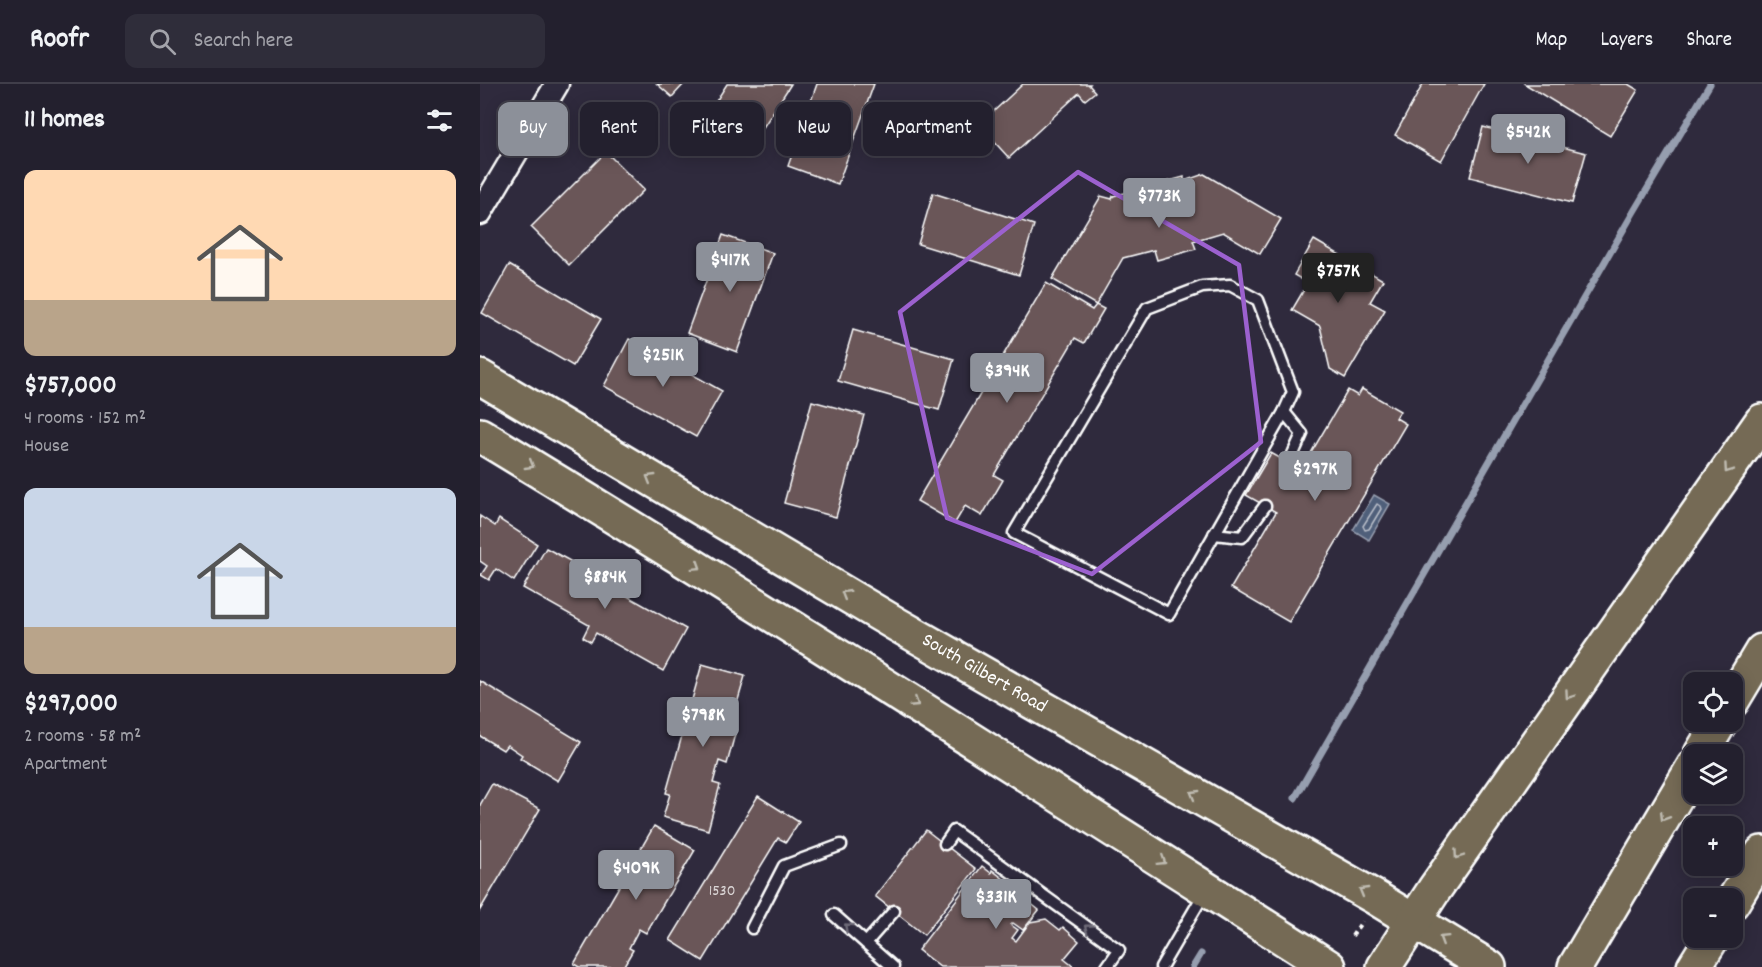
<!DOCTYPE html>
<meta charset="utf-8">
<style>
body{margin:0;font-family:Dekko,sans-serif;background:#2f2d3a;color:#f1f3f6;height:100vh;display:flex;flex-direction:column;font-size:22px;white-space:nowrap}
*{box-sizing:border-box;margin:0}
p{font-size:20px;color:#a3a3aa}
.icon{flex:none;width:33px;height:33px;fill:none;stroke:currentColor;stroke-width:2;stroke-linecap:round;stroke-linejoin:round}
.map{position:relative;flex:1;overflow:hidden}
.drawer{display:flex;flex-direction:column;background:#23202e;width:480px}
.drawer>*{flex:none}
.hud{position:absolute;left:18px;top:18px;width:570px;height:54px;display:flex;gap:12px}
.buttons{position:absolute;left:1203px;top:588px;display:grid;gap:12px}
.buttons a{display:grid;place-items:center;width:60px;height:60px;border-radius:12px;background:#23202e;box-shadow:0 3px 15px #0003,0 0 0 2px #403e4a;font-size:30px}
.price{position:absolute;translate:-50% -51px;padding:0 14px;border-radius:6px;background:#8c9099;color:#fff;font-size:20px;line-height:39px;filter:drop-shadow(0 2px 3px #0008)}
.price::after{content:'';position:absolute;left:50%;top:36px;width:18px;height:14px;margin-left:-9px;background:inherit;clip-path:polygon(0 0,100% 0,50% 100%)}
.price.on{background:#222;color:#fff}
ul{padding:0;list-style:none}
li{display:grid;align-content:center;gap:12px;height:318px;padding:0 24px}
li span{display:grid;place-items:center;height:186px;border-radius:12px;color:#555}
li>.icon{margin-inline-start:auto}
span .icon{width:108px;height:108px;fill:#fffc;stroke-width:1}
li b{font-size:26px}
h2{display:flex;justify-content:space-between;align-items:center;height:72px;padding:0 24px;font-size:26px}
.tag{padding:0 21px;border-radius:12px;background:#23202e;box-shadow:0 3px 15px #0003,0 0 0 2px #403e4a;font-size:21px;line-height:54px}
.tag.on{background:#8c9099;color:#fff}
header{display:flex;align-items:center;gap:36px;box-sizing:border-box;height:84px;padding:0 30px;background:#23202e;border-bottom:2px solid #403e4a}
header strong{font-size:28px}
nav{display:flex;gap:33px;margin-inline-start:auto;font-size:21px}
.search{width:420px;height:54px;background:#2f2d3a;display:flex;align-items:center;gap:15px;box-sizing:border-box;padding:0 21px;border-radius:12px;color:#a3a3aa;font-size:22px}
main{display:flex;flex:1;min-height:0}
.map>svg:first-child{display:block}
.water{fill:#505e7a;stroke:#969eaf;stroke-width:1.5}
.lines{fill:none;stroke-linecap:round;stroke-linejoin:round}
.shore{stroke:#b9bfca;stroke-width:1.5}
.stream{stroke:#969eaf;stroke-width:7}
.building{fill:#6a5658;stroke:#fff;stroke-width:1.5}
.lane-casing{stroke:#fff;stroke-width:15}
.street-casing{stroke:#fff;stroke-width:27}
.primary-casing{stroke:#fff;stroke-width:38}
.highway-casing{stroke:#fff;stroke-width:38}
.path{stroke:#fff;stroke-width:4;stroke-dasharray:4.5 4.5;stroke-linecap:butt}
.lane{stroke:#2f2a3d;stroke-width:10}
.street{stroke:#2f2a3d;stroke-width:22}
.primary{stroke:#746b55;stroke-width:33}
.highway{stroke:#746b55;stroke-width:33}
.oneway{stroke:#c0bcb2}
.oneway2{stroke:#6d6a77}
.marked{fill:none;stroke:#9c61cf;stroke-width:4.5;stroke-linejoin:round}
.labels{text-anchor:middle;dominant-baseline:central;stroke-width:4.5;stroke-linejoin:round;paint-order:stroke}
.number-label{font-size:16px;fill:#dad5d5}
.street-label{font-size:20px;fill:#fff;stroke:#2f2a3d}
</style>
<header>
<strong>Roofr</strong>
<div class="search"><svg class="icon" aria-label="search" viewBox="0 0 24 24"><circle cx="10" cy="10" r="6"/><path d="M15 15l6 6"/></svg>Search here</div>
<nav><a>Map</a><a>Layers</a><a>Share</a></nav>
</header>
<main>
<section class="drawer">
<h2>11 homes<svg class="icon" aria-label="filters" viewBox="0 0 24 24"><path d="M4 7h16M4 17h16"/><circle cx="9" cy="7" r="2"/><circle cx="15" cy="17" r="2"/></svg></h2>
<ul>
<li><span style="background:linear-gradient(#ffd9b3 70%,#b9a48a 0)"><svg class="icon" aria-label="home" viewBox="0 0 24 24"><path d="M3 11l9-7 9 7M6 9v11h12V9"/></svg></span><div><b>$757,000</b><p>4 rooms · 152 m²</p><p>House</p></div></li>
<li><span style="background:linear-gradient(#c9d6e8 75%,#b9a48a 0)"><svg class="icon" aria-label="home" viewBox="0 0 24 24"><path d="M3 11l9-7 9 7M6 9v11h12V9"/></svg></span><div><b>$297,000</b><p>2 rooms · 58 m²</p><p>Apartment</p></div></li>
</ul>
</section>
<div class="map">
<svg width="1282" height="883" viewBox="0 0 1282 883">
<rect width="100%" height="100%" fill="#2f2a3d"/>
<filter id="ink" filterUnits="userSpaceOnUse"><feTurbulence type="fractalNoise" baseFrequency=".0167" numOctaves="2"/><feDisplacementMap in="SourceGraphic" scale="12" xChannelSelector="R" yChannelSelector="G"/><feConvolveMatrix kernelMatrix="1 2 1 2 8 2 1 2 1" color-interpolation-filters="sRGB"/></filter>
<g filter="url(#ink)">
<polygon class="water" points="894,411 910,420 889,456 873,446"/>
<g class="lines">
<polygon class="shore" points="897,420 900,422 901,425 889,445 885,446 883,442"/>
<g class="stream">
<polyline points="815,714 1153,129 1230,0"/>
<polyline points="713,883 721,870"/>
</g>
</g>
<g class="building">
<polygon points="177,0 204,0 192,13"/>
<polygon points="247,0 311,0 271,62 226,33"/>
<polygon points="337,0 394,0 358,100 308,82"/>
<polygon points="543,0 610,0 609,1 615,8 605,16 599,9 529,74 499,41"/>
<polygon points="943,0 1004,0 961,77 915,51"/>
<polygon points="1045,0 1148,0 1158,6 1130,52"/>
<polygon points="1003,43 1106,69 1092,119 990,93"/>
<polygon points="126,68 164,106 89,181 51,143"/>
<polygon points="724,90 801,135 780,170 743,148 713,157 716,165 677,176 674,166 643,174 616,221 572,195 621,112 632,115 633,112 704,93 704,97"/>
<polygon points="453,109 554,141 539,191 438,160"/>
<polygon points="243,151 293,169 257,268 207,249"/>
<polygon points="834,156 903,196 890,218 905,226 865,294 850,285 840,242 812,226 828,199 814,191"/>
<polygon points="29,181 121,235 93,282 2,229"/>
<polygon points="566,199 612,226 616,221 624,225 604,259 595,254 514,391 523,396 502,432 485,422 475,439 437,417"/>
<polygon points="373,246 474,275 459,326 358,297"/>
<polygon points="149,255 242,307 216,353 124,302"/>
<polygon points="882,305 920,327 916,334 926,340 809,538 751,504 796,428 766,411 791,369 821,386 868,306 878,312"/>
<polygon points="332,317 384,331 356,433 304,419"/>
<polygon points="0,432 15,442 19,435 57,460 34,497 16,485 9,496 1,491 7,482 0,477"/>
<polygon points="66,464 105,485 101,492 117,500 119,496 206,545 183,587 116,549 111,558 103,553 109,541 43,504"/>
<polygon points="222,580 265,592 254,630 249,629 244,647 255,650 247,680 239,677 233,699 240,701 228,746 183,733 190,710 186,709"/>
<polygon points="0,597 101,658 78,697 40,674 42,671 27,661 23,666 0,652"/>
<polygon points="12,700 60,725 0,826 0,721"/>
<polygon points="278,712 319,738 306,758 298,754 223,877 190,856"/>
<polygon points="174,742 215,766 166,849 159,845 149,864 153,866 143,883 99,883 94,880"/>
<polygon points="446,746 496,785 444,851 395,812"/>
<polygon points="502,782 511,789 512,786 546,812 544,814 559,826 543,846 533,839 531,841 538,846 532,854 536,857 550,838 566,835 580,846 583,843 599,857 584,875 594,883 460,883 438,866"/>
</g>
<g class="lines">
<defs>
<g id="lane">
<polygon points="750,201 778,216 813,308 804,328 689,530 534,449 667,224 722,203"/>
<polyline points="804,328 822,350 809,379"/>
<polyline points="734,450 762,453 785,422"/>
<polyline points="465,760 474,747 639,866 627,883"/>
<polyline points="354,831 413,883"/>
<polyline points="272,844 304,782 361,761"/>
<polyline points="386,859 414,827"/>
<polyline points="681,883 725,808"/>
</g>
<polyline id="street" points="0,129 77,0"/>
<g id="primary">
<path id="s1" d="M0,293L416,540L896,814L1009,883"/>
<path d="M0,351C286,524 567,704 849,883"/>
</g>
<g id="highway">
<polyline points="1252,617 1282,567"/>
<polyline points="1221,670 1240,638"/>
<polyline points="1252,819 1282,769"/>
<polyline points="904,883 954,806 1282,337"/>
<polyline points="1095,883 1214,682"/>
<polyline points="1214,883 1232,854"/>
</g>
</defs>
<use href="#lane" class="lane-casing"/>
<use href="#street" class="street-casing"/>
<use href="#primary" class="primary-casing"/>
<use href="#highway" class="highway-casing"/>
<polyline class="path" points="872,852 882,837"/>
<use href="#lane" class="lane"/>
<use href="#street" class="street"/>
<use href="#primary" class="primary"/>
<use href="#highway" class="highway"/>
</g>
<defs><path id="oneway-chevron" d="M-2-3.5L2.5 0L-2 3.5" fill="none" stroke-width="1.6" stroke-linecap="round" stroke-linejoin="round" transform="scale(1.5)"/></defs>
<g class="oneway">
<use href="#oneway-chevron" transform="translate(50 381) rotate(31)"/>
<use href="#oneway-chevron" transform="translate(1248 385) rotate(125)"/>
<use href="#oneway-chevron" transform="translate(170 394) rotate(-149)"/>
<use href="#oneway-chevron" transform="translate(217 482) rotate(32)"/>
<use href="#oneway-chevron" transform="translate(365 510) rotate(-149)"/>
<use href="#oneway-chevron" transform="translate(1089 611) rotate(125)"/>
<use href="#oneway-chevron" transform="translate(435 619) rotate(33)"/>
<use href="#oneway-chevron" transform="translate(714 710) rotate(-150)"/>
<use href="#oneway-chevron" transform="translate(1184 733) rotate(121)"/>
<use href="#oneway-chevron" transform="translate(978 771) rotate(125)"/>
<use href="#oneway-chevron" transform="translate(682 777) rotate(32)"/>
<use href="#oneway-chevron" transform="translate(883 807) rotate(-150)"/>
<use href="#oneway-chevron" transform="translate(963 855) rotate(-148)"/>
</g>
<g class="oneway2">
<use href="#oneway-chevron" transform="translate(368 843) rotate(-139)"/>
<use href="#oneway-chevron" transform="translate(608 844) rotate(-144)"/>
</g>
</g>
<path class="marked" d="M598,88L759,181L781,358L612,490L467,434L420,228Z"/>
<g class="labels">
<g class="number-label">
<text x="242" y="807">1530</text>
</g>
<g class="street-label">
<text stroke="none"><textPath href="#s1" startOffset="585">South Gilbert Road</textPath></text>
</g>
</g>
</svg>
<div class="buttons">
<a><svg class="icon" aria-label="locate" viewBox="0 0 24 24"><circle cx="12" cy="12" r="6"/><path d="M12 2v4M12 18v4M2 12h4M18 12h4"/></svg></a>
<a><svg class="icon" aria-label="layers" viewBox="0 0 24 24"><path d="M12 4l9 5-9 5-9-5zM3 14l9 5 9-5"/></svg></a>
<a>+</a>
<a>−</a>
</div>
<b class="price" style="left:1048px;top:81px">$542K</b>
<b class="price" style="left:679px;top:145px">$773K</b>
<b class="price" style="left:250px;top:209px">$417K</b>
<b class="price on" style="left:858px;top:220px">$757K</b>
<b class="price" style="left:183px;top:304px">$251K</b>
<b class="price" style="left:527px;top:320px">$394K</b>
<b class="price" style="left:835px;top:418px">$297K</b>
<b class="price" style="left:125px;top:526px">$884K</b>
<b class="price" style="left:223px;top:664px">$798K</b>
<b class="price" style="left:156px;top:817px">$409K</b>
<b class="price" style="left:516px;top:846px">$331K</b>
<div class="hud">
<a class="tag on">Buy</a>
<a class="tag">Rent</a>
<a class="tag">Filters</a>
<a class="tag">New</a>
<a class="tag">Apartment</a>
</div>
</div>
</main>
